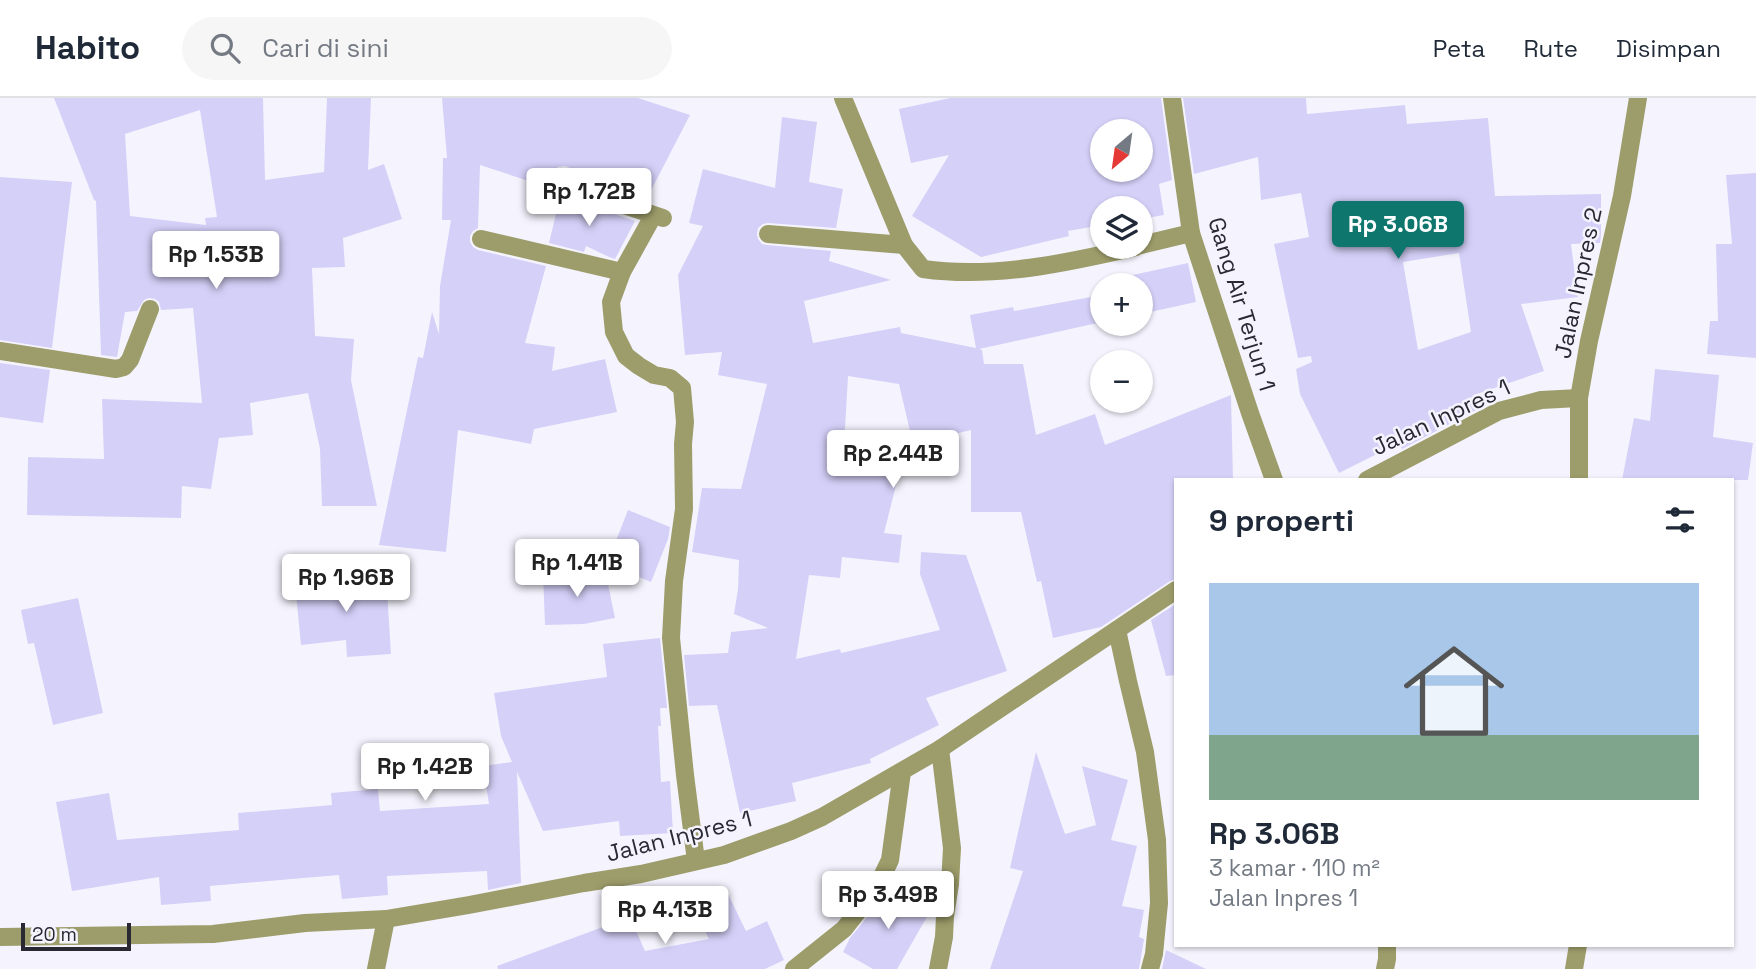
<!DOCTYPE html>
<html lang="id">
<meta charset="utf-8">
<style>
body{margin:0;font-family:"Space Grotesk",sans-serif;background:#f6f6f7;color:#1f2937;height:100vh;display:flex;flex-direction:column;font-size:26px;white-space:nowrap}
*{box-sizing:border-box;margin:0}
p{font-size:23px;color:#747a83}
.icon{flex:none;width:38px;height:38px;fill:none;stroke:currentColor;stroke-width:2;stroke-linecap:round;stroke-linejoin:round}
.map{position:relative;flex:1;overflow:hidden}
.details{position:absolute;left:1174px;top:380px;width:560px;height:469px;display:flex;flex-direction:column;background:#fff;border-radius:0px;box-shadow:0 2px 5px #0004}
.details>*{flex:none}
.needle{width:46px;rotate:209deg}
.fabs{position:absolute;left:1090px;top:21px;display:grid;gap:14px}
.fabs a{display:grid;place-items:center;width:63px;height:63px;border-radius:50%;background:#fff;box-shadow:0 2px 5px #0004;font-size:35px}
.scale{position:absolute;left:21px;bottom:18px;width:110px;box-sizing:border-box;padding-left:7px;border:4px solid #2a2933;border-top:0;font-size:19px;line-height:24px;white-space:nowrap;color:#2a2933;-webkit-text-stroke:5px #f5f4fe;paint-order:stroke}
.price{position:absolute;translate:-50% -60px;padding:0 16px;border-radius:7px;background:#fff;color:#222;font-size:23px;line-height:46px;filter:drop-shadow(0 2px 4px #0008)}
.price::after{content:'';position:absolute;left:50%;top:42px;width:21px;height:16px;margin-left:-10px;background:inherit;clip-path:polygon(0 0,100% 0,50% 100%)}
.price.active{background:#0f766e;color:#fff}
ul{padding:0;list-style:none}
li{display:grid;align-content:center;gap:14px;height:371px;padding:0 35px}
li+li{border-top:2px solid #e0e1e3}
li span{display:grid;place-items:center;height:217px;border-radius:0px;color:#555}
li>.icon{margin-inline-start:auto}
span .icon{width:126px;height:126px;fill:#fffc;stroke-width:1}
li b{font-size:30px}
h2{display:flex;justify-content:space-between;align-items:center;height:84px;padding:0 35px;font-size:30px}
header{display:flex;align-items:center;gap:42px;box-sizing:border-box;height:98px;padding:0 35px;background:#fff;border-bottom:2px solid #e0e1e3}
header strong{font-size:33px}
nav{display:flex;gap:38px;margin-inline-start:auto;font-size:24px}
.search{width:490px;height:63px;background:#f6f6f7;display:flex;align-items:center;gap:18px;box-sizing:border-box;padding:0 24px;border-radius:38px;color:#747a83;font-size:26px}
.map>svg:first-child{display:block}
.building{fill:#d5d0f8;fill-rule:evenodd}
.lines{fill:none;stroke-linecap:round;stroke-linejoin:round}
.street{stroke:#9d9d6b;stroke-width:18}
.labels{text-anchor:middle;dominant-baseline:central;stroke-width:5;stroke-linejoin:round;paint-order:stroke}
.street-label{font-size:23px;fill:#2a2933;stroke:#f5f4fe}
</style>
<header>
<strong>Habito</strong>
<div class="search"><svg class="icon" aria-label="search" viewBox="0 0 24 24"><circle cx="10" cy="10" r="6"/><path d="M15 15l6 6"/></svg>Cari di sini</div>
<nav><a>Peta</a><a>Rute</a><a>Disimpan</a></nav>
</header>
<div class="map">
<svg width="1756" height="871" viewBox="0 0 1756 871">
<rect width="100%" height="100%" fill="#f5f4fe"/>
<g class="building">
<path d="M54,0H263L265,82L324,74L327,0H371L368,72L384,66L402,121L343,140L345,169L312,170L315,238L354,241L351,282L377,408H322L320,351L308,295L250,305L253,337L219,340L211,391L182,388L181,420L27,417L28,359L104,361L102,301L202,305L193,210L161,212L159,204L155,201L149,200L144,202L137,213L125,214L117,259L101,257L96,103L94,102ZM200,12L217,119L205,120L206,127L130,118L125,36Z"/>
<polygon points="442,0 638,0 690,17 646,102 577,79 570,70 565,68 558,69 553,78 559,93 480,67 478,130 473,133 470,138 470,144 473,149 478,152 546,168 525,245 555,249 552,273 605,261 617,314 534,331 531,346 458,332 446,454 379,447 418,259 423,260 432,214 439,236 440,188 451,122 442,122 443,60 447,60"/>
<path d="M950,0H1161L1172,82L1159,86L1164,117L1141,121V110H1102V127L1068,133L1069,138L981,159L912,118L949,57L911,65L899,11ZM1102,33H1141V72H1102Z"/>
<path d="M1183,0H1306L1307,16L1405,7L1407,26L1488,20L1495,98L1601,96V137L1600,145L1571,146L1578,199L1521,206L1544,273L1474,297L1480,310L1402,351L1399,345L1339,375L1300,296L1296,271L1312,264L1311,258L1298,260L1274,146L1309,139L1301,95L1261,102L1258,59L1194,76ZM1459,155L1471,234L1418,252L1403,164Z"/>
<polygon points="782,19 817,24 809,84 843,91 836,130 768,125 763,126 758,130 757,136 758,141 762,146 767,147 831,153 829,163 891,182 804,203 813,245 900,229 901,235 976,250 970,217 1013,209 1014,213 1102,197 1102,224 979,251 982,252 984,266 1023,266 1036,337 1095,316 1105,347 1231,297 1233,382 1176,382 1176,481 1170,483 1101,529 1053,540 1041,483 1037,484 1021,414 971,414 971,332 913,346 899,286 848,278 843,365 898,379 884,435 902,437 899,465 842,459 840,480 809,477 796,561 840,551 841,555 940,532 920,476 921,454 966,457 1007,573 926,600 939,627 870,661 871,665 792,685 796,703 740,715 717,607 689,608 684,557 728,555 731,534 768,530 734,516 738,491 739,462 692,454 702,390 741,391 767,286 718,277 722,254 685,257 678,177 703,128 689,125 703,71 775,90"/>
<polygon points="1756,75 1756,260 1707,256 1710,223 1718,223 1716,146 1732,146 1726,77"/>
<polygon points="0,79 72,84 52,250 0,242"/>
<polygon points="561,95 575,103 635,123 615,161 609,159 586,148 584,154 549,145"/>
<polygon points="1188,165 1196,204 1141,216 1141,187 1106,187 1105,183"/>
<polygon points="0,265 50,272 43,325 0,319"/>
<polygon points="1655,271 1719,277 1713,339 1753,345 1748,382 1622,382 1634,320 1650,323"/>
<polygon points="628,412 670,429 668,441 651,484 607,466"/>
<polygon points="543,476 606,476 615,520 584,526 545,527"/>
<polygon points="386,477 391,556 347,559 346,542 301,547 295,486"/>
<polygon points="78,500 103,615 53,627 34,545 28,546 21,512"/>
<polygon points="1176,506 1176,577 1166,578 1151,522"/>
<polygon points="660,540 667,610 660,610 661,628 658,628 661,684 670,683 673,735 620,738 619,723 543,733 517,674 521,785 488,792 487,773 387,778 388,797 342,801 339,777 210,788 211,803 161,807 159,779 72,793 56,704 109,695 117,742 239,732 238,715 332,707 331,695 378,691 380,713 489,706 483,668 512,664 501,638 494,595 607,579 603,546"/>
<polygon points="1036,654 1065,736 1096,727 1082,668 1128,682 1111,742 1137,748 1122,808 1144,812 1139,839 1144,841 1139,871 990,871 1023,773 1010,770"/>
<polygon points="891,787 924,805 922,814 928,817 897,871 873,871 843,854 850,840 886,796"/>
<polygon points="726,792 746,833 767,823 784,862 765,871 498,871 497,868 630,819 645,853 709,841 692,807"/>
<polygon points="1166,852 1206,871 1162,871"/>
</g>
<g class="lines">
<g class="street">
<path d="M843,0L904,147L923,171C994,181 1067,165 1136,149"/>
<polyline points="1172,0 1191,135 1250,315 1274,382"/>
<polyline points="564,79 569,88 579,92 663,120"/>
<polyline points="653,118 622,174 611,204 614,234 626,258 639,268 654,277 670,280 682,290 685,324 683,346 684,411 674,483 671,540 685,677 696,763"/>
<polyline points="768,136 904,147"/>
<polyline points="481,141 622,174"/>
<polyline points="1141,147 1191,135"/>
<polyline points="0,253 116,271 124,269 130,262 150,211"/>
<polyline points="1367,382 1499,313 1541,302 1579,300"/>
<polyline points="1579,382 1579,300 1589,243 1622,98 1638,0"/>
<polyline points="1117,532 1128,583 1145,654 1157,742 1159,805 1154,856 1150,871"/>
<polyline points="0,839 213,836 305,825 386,821 469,807 584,785 641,776 724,757 791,733 822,719 940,651 1176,492"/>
<polyline points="376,871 386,821"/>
<polyline points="794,871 844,831 877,789 890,762 902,674"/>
<polyline points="938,871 944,839 945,818 950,786 952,750 940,651"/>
<polyline points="1385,871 1387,861 1387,847"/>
<polyline points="1574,871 1578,847"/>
</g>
</g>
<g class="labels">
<g class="street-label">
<text transform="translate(1578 185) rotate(-78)">Jalan Inpres 2</text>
<text transform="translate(1242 206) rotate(73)">Gang Air Terjun 1</text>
<text transform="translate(1441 319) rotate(-25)">Jalan Inpres 1</text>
<text transform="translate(679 738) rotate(-14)">Jalan Inpres 1</text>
</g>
</g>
</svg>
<div class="fabs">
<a><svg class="needle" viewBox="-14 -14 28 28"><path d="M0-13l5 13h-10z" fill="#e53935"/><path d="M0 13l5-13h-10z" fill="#747a83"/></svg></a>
<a><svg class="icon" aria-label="layers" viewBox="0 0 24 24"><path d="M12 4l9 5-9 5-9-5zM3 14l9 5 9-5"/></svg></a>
<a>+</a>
<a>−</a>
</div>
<div class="scale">20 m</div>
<b class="price" style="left:589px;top:130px">Rp 1.72B</b>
<b class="price active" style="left:1398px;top:163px">Rp 3.06B</b>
<b class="price" style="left:216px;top:193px">Rp 1.53B</b>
<b class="price" style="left:893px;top:392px">Rp 2.44B</b>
<b class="price" style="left:577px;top:501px">Rp 1.41B</b>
<b class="price" style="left:346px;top:516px">Rp 1.96B</b>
<b class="price" style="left:425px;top:705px">Rp 1.42B</b>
<b class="price" style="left:888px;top:833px">Rp 3.49B</b>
<b class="price" style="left:665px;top:848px">Rp 4.13B</b>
<section class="details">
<h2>9 properti<svg class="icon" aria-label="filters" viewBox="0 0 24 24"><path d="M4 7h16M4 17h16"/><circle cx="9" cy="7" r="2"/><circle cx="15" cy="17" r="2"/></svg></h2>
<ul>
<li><span style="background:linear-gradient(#a9c7e8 70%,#7fa58c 0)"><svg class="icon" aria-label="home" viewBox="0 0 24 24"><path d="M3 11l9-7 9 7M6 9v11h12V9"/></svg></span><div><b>Rp 3.06B</b><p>3 kamar · 110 m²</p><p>Jalan Inpres 1</p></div></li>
</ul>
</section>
</div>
